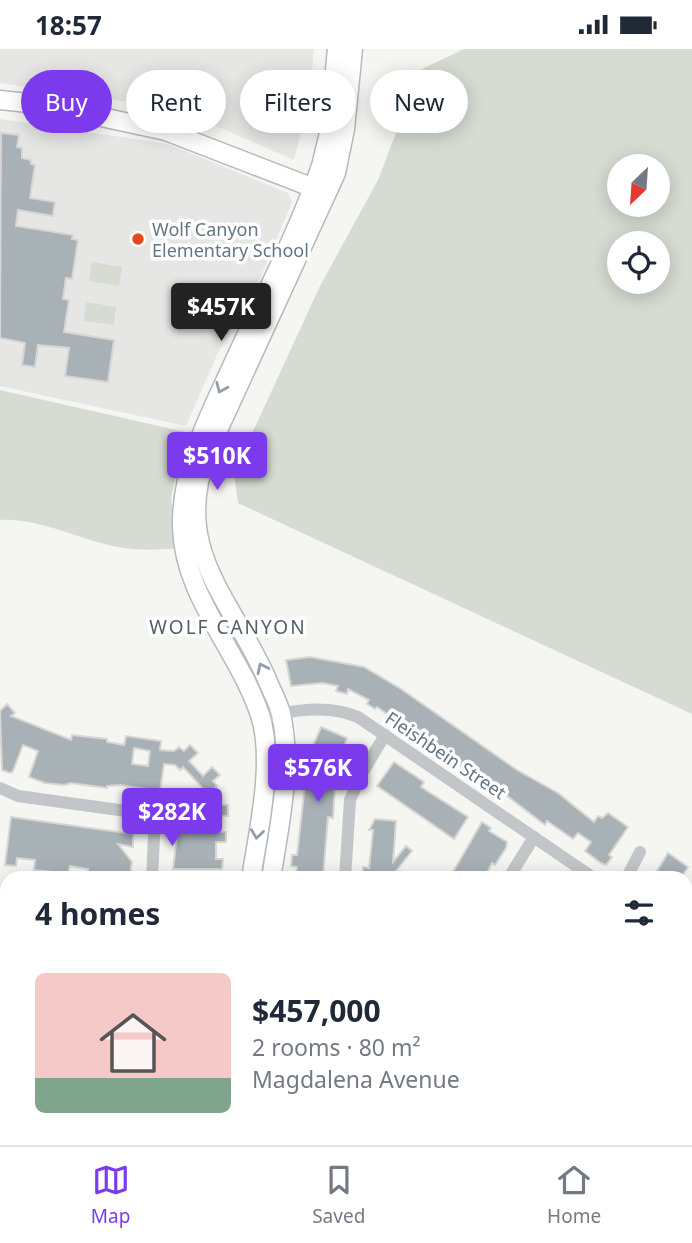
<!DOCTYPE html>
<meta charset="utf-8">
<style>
body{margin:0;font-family:"Noto Sans",sans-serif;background:#f6f6f7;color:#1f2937;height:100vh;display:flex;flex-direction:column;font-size:26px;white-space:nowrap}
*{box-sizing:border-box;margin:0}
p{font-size:23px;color:#747a83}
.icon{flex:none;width:38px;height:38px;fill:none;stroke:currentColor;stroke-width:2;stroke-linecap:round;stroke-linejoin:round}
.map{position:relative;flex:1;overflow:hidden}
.details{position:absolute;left:0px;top:822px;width:693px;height:275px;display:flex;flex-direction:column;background:#fff;border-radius:21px 21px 0 0;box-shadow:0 4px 18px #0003}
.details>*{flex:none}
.hud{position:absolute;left:21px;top:21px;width:651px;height:63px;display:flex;gap:14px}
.needle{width:46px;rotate:205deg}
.fabs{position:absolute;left:607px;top:105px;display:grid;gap:14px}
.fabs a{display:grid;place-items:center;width:63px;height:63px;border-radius:50%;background:#fff;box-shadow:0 4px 18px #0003;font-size:35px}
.price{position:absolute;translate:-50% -60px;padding:0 16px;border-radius:7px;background:#7c3aed;color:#fff;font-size:23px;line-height:46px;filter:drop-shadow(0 2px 4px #0008)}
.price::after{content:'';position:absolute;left:50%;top:42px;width:21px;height:16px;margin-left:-10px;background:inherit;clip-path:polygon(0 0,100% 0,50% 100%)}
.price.on{background:#222;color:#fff}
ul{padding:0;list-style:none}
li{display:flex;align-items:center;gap:21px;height:175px;padding:0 35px}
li+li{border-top:2px solid #e0e1e3}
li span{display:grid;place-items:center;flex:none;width:196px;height:140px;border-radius:10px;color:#555}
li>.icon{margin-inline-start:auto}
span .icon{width:84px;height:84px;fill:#fffc;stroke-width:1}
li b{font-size:30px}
h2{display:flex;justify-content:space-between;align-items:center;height:84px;padding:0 35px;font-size:30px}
.tag{padding:0 24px;border-radius:32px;background:#fff;box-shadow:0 4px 18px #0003;font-size:24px;line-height:63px}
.tag.on{background:#7c3aed;color:#fff}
.status{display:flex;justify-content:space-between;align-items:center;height:49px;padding:0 35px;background:#fff;direction:ltr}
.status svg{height:19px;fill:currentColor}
.tab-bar{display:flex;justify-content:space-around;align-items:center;height:98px;border-top:2px solid #e0e1e3;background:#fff;font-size:19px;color:#747a83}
.tab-bar a{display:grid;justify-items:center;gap:4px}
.tab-bar .on{color:#7c3aed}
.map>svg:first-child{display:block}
.built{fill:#e6e7e5}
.green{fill:#d6dcd2;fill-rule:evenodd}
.building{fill:#a8b1b6;stroke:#d6d6d4;stroke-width:2;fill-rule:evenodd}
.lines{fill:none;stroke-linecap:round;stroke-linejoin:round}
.secondary-casing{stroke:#b4babe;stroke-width:21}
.street{stroke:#c2c6c9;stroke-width:12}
.secondary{stroke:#fff;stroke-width:18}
.oneway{stroke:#929fa8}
.poi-dot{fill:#ea461d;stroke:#fff;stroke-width:2.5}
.labels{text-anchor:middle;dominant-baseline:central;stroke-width:7;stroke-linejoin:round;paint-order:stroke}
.poi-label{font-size:18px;fill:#637683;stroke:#fff;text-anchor:start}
.street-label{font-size:18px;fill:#637683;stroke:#fff}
.neighbourhood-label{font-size:19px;letter-spacing:2px;fill:#515f68;stroke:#fff}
</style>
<div class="status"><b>18:57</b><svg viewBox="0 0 49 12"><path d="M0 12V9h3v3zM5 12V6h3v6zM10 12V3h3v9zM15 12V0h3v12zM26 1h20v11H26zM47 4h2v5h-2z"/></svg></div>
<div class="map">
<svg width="692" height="1096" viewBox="0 0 692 1096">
<rect width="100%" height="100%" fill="#f5f5f1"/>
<g class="built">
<polygon points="0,0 314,0 309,53 294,111 221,79 142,55 0,34"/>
<polygon points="0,70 168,95 288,144 292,153 261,227 217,306 186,377 0,337"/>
</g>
<g class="green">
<path d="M464,0H692V665L238,454L234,423L237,417L320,237L378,131L420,21ZM620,117H658V156H620ZM620,194H658V233H620Z"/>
<polygon points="92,213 122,218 119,237 89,232"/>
<polygon points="86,253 116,258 114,276 84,272"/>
<path d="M0,341L185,383L171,449L178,499C158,501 139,502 118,498C78,491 41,469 0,471Z"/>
</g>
<g class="building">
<polygon points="1,84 19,86 17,98 22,99 22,109 31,111 31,115 35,116 30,149 55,153 53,167 18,161 16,177 73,186 72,190 78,191 72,230 66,229 63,250 69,251 64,283 114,291 108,333 65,327 69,299 38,296 35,318 22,316 25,294 0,289"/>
<polygon points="310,608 364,618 401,640 517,721 558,744 594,773 598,767 602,769 608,764 628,778 609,806 612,808 606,816 601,814 585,802 591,793 578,784 573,790 547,772 545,776 480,726 469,718 466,722 449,706 417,688 418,686 377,658 375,660 367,655 369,651 348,640 347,645 336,642 338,637 322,634 291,637 286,611"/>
<path d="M7,655L15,664L11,667L71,691L72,686L107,690V693L124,696L126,687L161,692L160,701L174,702L179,698L184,702L190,696L198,704L189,712L203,727L212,718L220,726L213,732L217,737L209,746L183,718L180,721L175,716L164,715L160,742L121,736L107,737V739L71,734L64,736L45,734L29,728L38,702L23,696L13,722L10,724L2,721L0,662ZM134,699L150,702L148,717L132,715Z"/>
<polygon points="321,678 347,689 338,712 341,713 335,736 333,769 328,768 323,828 296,826 297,818 291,817 292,806 297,806 305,736 317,698 313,697"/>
<polygon points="394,713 424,733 421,738 468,768 454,790 377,737"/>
<polygon points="178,749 219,750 218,756 228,756 228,767 177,765"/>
<polygon points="11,768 133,785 133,798 118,795 132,813 130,825 123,824 123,830 94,830 87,828 88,820 70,817 68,825 45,822 34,821 35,811 17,809 16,817 5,816"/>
<polygon points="375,770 396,772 393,813 406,797 412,802 396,822 410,824 409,830 362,830 363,818 369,819 373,781 369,781"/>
<polygon points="482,773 491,779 489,782 507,793 506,799 495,816 492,814 484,830 449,830"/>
<polygon points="178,780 226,783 226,793 216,793 216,810 223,810 222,820 173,820"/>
<polygon points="668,804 688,818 680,830 652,830"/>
</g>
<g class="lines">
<defs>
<g id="secondary">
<polyline points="0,51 46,56 166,82 324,143"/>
<path d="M251,830C258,783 275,712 260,666C239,602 183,547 182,477C181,423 206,373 228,326C259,257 296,189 321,117L329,84L337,0"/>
<path d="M271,830C279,777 293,718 281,665C279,655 273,645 269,635C234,551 169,502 208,403L336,124L345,80L353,0"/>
<polyline points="0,904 7,905"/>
<polyline points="215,1096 216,1090"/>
<polyline points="235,1096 236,1090"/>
</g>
</defs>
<use href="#secondary" class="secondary-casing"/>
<g class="street">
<path d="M261,669C292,661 328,655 358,668L595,830"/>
<polyline points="0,739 18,747 155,766 152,830"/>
<polyline points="345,830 350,751 361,726 385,686"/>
<polyline points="508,830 534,788"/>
<polyline points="626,830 640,803"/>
<polyline points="686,892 692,895"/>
<polyline points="0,1060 7,1061"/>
<polyline points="129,1096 130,1090"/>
<polyline points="322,1096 322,1090"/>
<polyline points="456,1096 457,1090"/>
<polyline points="571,1096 572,1090"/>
<polyline points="688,1096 692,1080"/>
</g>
<use href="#secondary" class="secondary"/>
</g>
<defs><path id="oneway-chevron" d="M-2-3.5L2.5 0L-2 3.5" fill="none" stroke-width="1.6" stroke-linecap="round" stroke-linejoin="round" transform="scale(1.75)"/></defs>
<g class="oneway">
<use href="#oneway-chevron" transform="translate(221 339) rotate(114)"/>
<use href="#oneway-chevron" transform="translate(262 619) rotate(-116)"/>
<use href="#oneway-chevron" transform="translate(257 785) rotate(98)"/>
</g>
<circle class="poi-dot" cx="138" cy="190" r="7"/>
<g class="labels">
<g class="poi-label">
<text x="152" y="180">Wolf Canyon<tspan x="152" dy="21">Elementary School</tspan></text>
</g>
<g class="street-label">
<text transform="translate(446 706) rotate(34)">Fleishbein Street</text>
</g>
<g class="neighbourhood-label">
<text x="228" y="578">WOLF CANYON</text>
</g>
</g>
</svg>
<div class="fabs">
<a><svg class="needle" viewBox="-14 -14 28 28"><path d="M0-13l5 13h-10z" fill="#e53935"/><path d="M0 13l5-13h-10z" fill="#747a83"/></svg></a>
<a><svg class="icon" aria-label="locate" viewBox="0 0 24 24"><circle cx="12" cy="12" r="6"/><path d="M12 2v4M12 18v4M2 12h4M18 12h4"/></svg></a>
</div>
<b class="price on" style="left:221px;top:294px">$457K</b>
<b class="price" style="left:217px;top:443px">$510K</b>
<b class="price" style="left:318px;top:755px">$576K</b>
<b class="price" style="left:172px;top:799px">$282K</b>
<div class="hud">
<a class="tag on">Buy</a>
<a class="tag">Rent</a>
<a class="tag">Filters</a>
<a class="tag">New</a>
</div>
<section class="details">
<h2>4 homes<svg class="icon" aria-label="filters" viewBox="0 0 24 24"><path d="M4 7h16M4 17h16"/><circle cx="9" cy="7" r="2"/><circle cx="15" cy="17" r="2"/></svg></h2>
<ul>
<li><span style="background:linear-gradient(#f6c9c9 75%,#7fa58c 0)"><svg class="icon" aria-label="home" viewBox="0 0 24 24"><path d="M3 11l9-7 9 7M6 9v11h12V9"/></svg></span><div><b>$457,000</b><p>2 rooms · 80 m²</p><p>Magdalena Avenue</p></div></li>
</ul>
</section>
</div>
<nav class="tab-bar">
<a class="on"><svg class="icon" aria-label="map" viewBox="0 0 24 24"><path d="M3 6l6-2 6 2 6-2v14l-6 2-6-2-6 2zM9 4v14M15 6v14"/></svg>Map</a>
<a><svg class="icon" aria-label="saved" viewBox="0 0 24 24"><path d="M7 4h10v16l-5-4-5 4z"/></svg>Saved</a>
<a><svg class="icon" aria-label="home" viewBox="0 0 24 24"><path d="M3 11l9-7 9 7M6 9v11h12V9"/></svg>Home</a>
</nav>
